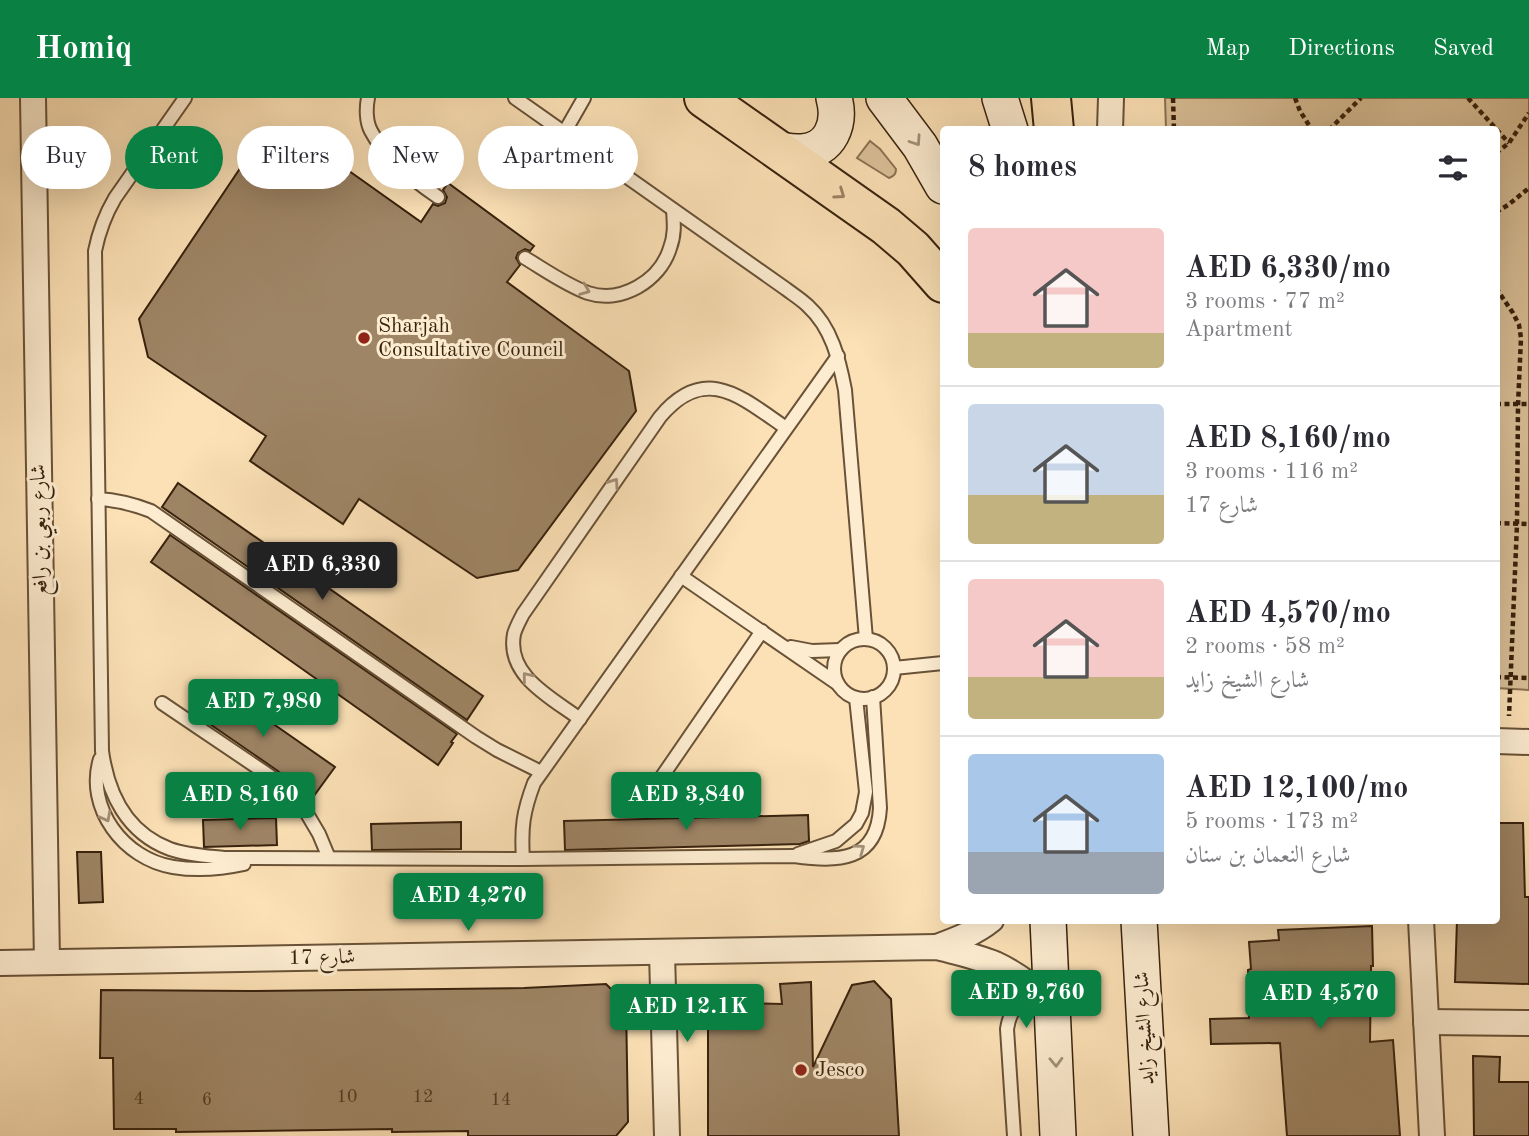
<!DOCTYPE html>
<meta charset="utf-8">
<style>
body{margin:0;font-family:"Old Standard TT",Amiri,serif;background:#f2f2f3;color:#2b2b33;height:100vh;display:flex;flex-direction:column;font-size:26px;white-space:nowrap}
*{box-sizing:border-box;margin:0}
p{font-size:23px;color:#7c7c81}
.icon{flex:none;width:38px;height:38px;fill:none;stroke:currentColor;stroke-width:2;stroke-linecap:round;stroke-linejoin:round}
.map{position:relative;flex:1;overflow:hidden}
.side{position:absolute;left:940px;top:28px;width:560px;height:798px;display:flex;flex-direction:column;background:#fff;border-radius:7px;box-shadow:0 7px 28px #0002}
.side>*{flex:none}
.banner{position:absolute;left:21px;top:28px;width:665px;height:63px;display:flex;gap:14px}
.price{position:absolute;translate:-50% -60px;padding:0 16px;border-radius:7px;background:#0b8043;color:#fff;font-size:23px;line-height:46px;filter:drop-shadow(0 2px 4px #0008)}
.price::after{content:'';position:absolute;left:50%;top:42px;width:21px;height:16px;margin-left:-10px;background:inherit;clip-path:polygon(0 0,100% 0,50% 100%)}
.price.on{background:#222;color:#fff}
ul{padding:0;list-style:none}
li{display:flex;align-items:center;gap:21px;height:175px;padding:0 28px}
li+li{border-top:2px solid #e1e1e2}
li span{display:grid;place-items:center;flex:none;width:196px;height:140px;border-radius:7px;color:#555}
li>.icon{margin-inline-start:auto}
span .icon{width:84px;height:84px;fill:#fffc;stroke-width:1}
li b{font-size:30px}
h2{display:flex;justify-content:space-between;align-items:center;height:84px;padding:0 28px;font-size:30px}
.tag{padding:0 24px;border-radius:32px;background:#fff;box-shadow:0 7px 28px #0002;font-size:24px;line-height:63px}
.tag.on{background:#0b8043;color:#fff}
header{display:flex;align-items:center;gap:42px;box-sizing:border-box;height:98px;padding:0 35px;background:#0b8043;color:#fff}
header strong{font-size:33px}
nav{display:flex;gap:38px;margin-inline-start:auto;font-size:24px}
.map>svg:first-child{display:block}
.green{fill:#dbc199;stroke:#8a7253;stroke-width:2}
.building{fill:#9e8565;stroke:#38220d;stroke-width:2}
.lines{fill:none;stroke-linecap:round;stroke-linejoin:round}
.service-casing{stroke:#695237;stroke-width:16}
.minor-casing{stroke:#695237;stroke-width:28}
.secondary-casing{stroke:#38220d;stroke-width:38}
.primary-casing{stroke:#38220d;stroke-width:42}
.path{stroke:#38220d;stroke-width:4.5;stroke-dasharray:5 3.5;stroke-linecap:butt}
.service{stroke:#fdecd0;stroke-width:12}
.minor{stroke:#fdecd0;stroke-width:24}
.secondary{stroke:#fdecd0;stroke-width:35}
.primary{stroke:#fce1b6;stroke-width:38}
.oneway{stroke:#a49178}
.oneway2{stroke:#9a8262}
.poi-dot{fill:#8f2418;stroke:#fdecd0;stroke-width:2.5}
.labels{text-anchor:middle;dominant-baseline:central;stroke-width:6;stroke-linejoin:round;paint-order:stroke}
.number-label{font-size:18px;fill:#523b23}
.poi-label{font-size:21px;fill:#38220d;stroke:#fdecd0;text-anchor:start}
.street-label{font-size:21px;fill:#38220d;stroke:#fdecd0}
</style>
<header>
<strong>Homiq</strong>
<nav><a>Map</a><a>Directions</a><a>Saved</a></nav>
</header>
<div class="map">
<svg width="1529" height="1038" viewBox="0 0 1529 1038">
<rect width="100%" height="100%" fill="#fce1b6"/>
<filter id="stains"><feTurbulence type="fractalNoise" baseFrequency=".00286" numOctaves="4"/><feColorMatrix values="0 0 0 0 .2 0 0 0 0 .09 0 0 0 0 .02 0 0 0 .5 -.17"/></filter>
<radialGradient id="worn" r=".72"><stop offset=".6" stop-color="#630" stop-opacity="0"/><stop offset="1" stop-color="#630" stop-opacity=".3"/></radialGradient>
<g class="green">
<polygon points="1165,0 1529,0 1529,592 1496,590 1496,32 1166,31"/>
<path d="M870,43L880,51L896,71C896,76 894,78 889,80L857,60Z"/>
</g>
<g class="building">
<polygon points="297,36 421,124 433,106 438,108 445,105 447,99 443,92 448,85 534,148 530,153 525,151 518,155 516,160 520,167 507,184 629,273 636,313 518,472 477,480 359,401 343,426 250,363 266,338 148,259 139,221 257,45"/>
<polygon points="178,385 483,598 467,622 162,409"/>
<polygon points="170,437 457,636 451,644 453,645 438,667 151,464"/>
<polygon points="212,583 335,669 313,699 275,671 191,613"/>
<polygon points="808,717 809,743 800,746 565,752 564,723"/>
<polygon points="276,720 277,747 204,749 203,722"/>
<polygon points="461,724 461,751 372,752 371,726"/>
<polygon points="1496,725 1523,725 1525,799 1529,799 1529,886 1455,884 1457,822 1496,822"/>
<polygon points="77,754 101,754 103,804 79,805"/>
<polygon points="1372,828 1373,868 1371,868 1370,944 1393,942 1400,1038 1287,1038 1280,945 1211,946 1210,921 1249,920 1248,872 1251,871 1249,844 1279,842 1278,832"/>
<polygon points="874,883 891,901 899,1038 708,1038 708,904 782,906 780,886 811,884 813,969 852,887"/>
<polygon points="606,886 626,906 628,1024 616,1038 468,1038 468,1033 392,1034 392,1031 176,1034 176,1031 114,1031 113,960 100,960 101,892 250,893 446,891 524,890"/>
<polygon points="1473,958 1500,959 1499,984 1529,984 1529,1038 1474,1038"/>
</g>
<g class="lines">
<defs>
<g id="service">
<path d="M185,0L115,100C105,117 99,133 95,153L102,653C108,696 127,735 170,751C187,757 206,758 224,760L523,761L794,758C838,764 877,764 880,710L873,599"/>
<path d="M368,0C366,10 366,24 371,33C385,60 413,82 438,99"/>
<path d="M515,0L786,191C794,197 802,202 808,208C832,230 839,261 845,292L866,541"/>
<polyline points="564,35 584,0"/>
<path d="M525,160C545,172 566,187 588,195C621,206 660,183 670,150C675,137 674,126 673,112"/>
<path d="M98,401C117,402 133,406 151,413L476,639L497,652L541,674"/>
<polyline points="681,478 838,586"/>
<circle cx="864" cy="571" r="30"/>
<polyline points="791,549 812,553 840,552"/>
<polyline points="894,570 943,565"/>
<polyline points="162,605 270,678 290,695 306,714 319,736 329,760"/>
<path d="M580,621C552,600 506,578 514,536C516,529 520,522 523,516L660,319C705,265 741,299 786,330"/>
<path d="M100,661C85,710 124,761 173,769C197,773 221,771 244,766"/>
<polyline points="661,680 762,533"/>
<polyline points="798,756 836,743 856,726 862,715 866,694 856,600"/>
<path d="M523,761C521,730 523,714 534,685L838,258"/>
<path d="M1014,1038L1007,931C1010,911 1021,897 1043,902"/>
</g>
<g id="minor">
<polyline points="33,0 47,864"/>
<polyline points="1110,32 1111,0"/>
<polyline points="1496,643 1529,644"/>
<polyline points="1421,822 1432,1038"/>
<path d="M937,849C956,842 975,835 991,822"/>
<polyline points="662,855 667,1038"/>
<path d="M0,865L937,849C956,854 976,858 995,866C1017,876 1035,891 1053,906"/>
<polyline points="1426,924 1529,925"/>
</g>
<g id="secondary">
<polyline points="884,0 920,48 943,88"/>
<polyline points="1000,0 1010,32"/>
<path d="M778,52C786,53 794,54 801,54C831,53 841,25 834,0"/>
<polyline points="1048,822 1058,1038"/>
<polyline points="1139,822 1151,1038"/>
</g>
<g id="primary">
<polyline points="704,0 886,128 913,151 943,185"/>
<polyline points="1051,0 1054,32"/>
</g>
</defs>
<use href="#service" class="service-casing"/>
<use href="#minor" class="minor-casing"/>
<use href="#secondary" class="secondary-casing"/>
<use href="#primary" class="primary-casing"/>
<g class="path">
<polyline points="1173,0 1174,32"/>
<polyline points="1295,0 1300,13 1312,32"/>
<polyline points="1468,0 1509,45"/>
<polyline points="1329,32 1361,0"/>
<polyline points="1496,55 1509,45 1529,15"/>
<polyline points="1496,114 1508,107 1529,90"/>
<polyline points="1496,190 1513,215 1519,227 1521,240 1518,307 1517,426 1509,618"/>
<polyline points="1496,306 1529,306"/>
<polyline points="1496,425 1529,426"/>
<polyline points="1496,579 1529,580"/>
</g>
<use href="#service" class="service"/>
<use href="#minor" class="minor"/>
<use href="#secondary" class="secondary"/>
<use href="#primary" class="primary"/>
</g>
<defs><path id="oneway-chevron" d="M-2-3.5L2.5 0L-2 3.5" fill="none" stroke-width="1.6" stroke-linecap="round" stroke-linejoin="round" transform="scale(1.75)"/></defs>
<g class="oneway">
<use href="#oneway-chevron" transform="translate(916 43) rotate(56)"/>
<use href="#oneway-chevron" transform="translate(585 192) rotate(21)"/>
<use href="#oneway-chevron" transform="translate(614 385) rotate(-55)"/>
<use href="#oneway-chevron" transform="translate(527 579) rotate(-129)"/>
<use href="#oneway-chevron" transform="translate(106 719) rotate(62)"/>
<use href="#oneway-chevron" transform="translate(860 751) rotate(-36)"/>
<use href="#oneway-chevron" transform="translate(1056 964) rotate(88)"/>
</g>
<use class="oneway2" href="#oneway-chevron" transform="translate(840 96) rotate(35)"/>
<g class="poi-dot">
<circle cx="364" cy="240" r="7"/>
<circle cx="801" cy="972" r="7"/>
</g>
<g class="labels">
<g class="number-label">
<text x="347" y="999">10</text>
<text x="423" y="999">12</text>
<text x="139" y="1001">4</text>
<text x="207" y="1002">6</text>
<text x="501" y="1002">14</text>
</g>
<g class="poi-label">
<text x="378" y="228">Sharjah<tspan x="378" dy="24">Consultative Council</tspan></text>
<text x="815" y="972">Jesco</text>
</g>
<g class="street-label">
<text transform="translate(40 432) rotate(-91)">شارع ربعي بن رافع</text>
<text transform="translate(322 860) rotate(-1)">شارع 17</text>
<text transform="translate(1145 930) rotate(-93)">شارع الشيخ زايد</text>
</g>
</g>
<rect width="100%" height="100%" filter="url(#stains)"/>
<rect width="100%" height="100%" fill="url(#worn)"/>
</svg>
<b class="price on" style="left:322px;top:504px">AED 6,330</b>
<b class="price" style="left:263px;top:641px">AED 7,980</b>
<b class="price" style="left:240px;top:734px">AED 8,160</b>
<b class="price" style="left:686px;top:734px">AED 3,840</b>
<b class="price" style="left:468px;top:835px">AED 4,270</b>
<b class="price" style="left:1026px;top:932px">AED 9,760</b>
<b class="price" style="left:1320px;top:933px">AED 4,570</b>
<b class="price" style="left:687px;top:946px">AED 12.1K</b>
<div class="banner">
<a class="tag">Buy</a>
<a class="tag on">Rent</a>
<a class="tag">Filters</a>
<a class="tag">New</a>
<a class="tag">Apartment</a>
</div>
<section class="side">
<h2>8 homes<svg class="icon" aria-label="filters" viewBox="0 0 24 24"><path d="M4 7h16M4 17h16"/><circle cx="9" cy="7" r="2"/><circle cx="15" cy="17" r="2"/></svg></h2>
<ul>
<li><span style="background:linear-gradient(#f6c9c9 75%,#c2b280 0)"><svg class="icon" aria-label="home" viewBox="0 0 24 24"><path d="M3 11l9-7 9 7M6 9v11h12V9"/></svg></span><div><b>AED 6,330/mo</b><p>3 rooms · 77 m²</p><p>Apartment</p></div></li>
<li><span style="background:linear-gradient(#c9d6e8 65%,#c2b280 0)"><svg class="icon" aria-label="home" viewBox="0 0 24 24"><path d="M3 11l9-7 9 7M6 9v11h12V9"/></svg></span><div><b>AED 8,160/mo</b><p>3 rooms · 116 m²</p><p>شارع 17</p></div></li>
<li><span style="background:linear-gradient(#f6c9c9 70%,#c2b280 0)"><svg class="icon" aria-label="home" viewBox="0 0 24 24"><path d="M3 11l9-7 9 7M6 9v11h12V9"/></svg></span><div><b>AED 4,570/mo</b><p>2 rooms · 58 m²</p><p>شارع الشيخ زايد</p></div></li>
<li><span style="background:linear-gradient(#a9c7e8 70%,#9aa5b1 0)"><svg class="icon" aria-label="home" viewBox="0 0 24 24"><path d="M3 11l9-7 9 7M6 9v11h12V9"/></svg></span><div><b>AED 12,100/mo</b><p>5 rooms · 173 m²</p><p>شارع النعمان بن سنان</p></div></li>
</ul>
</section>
</div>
